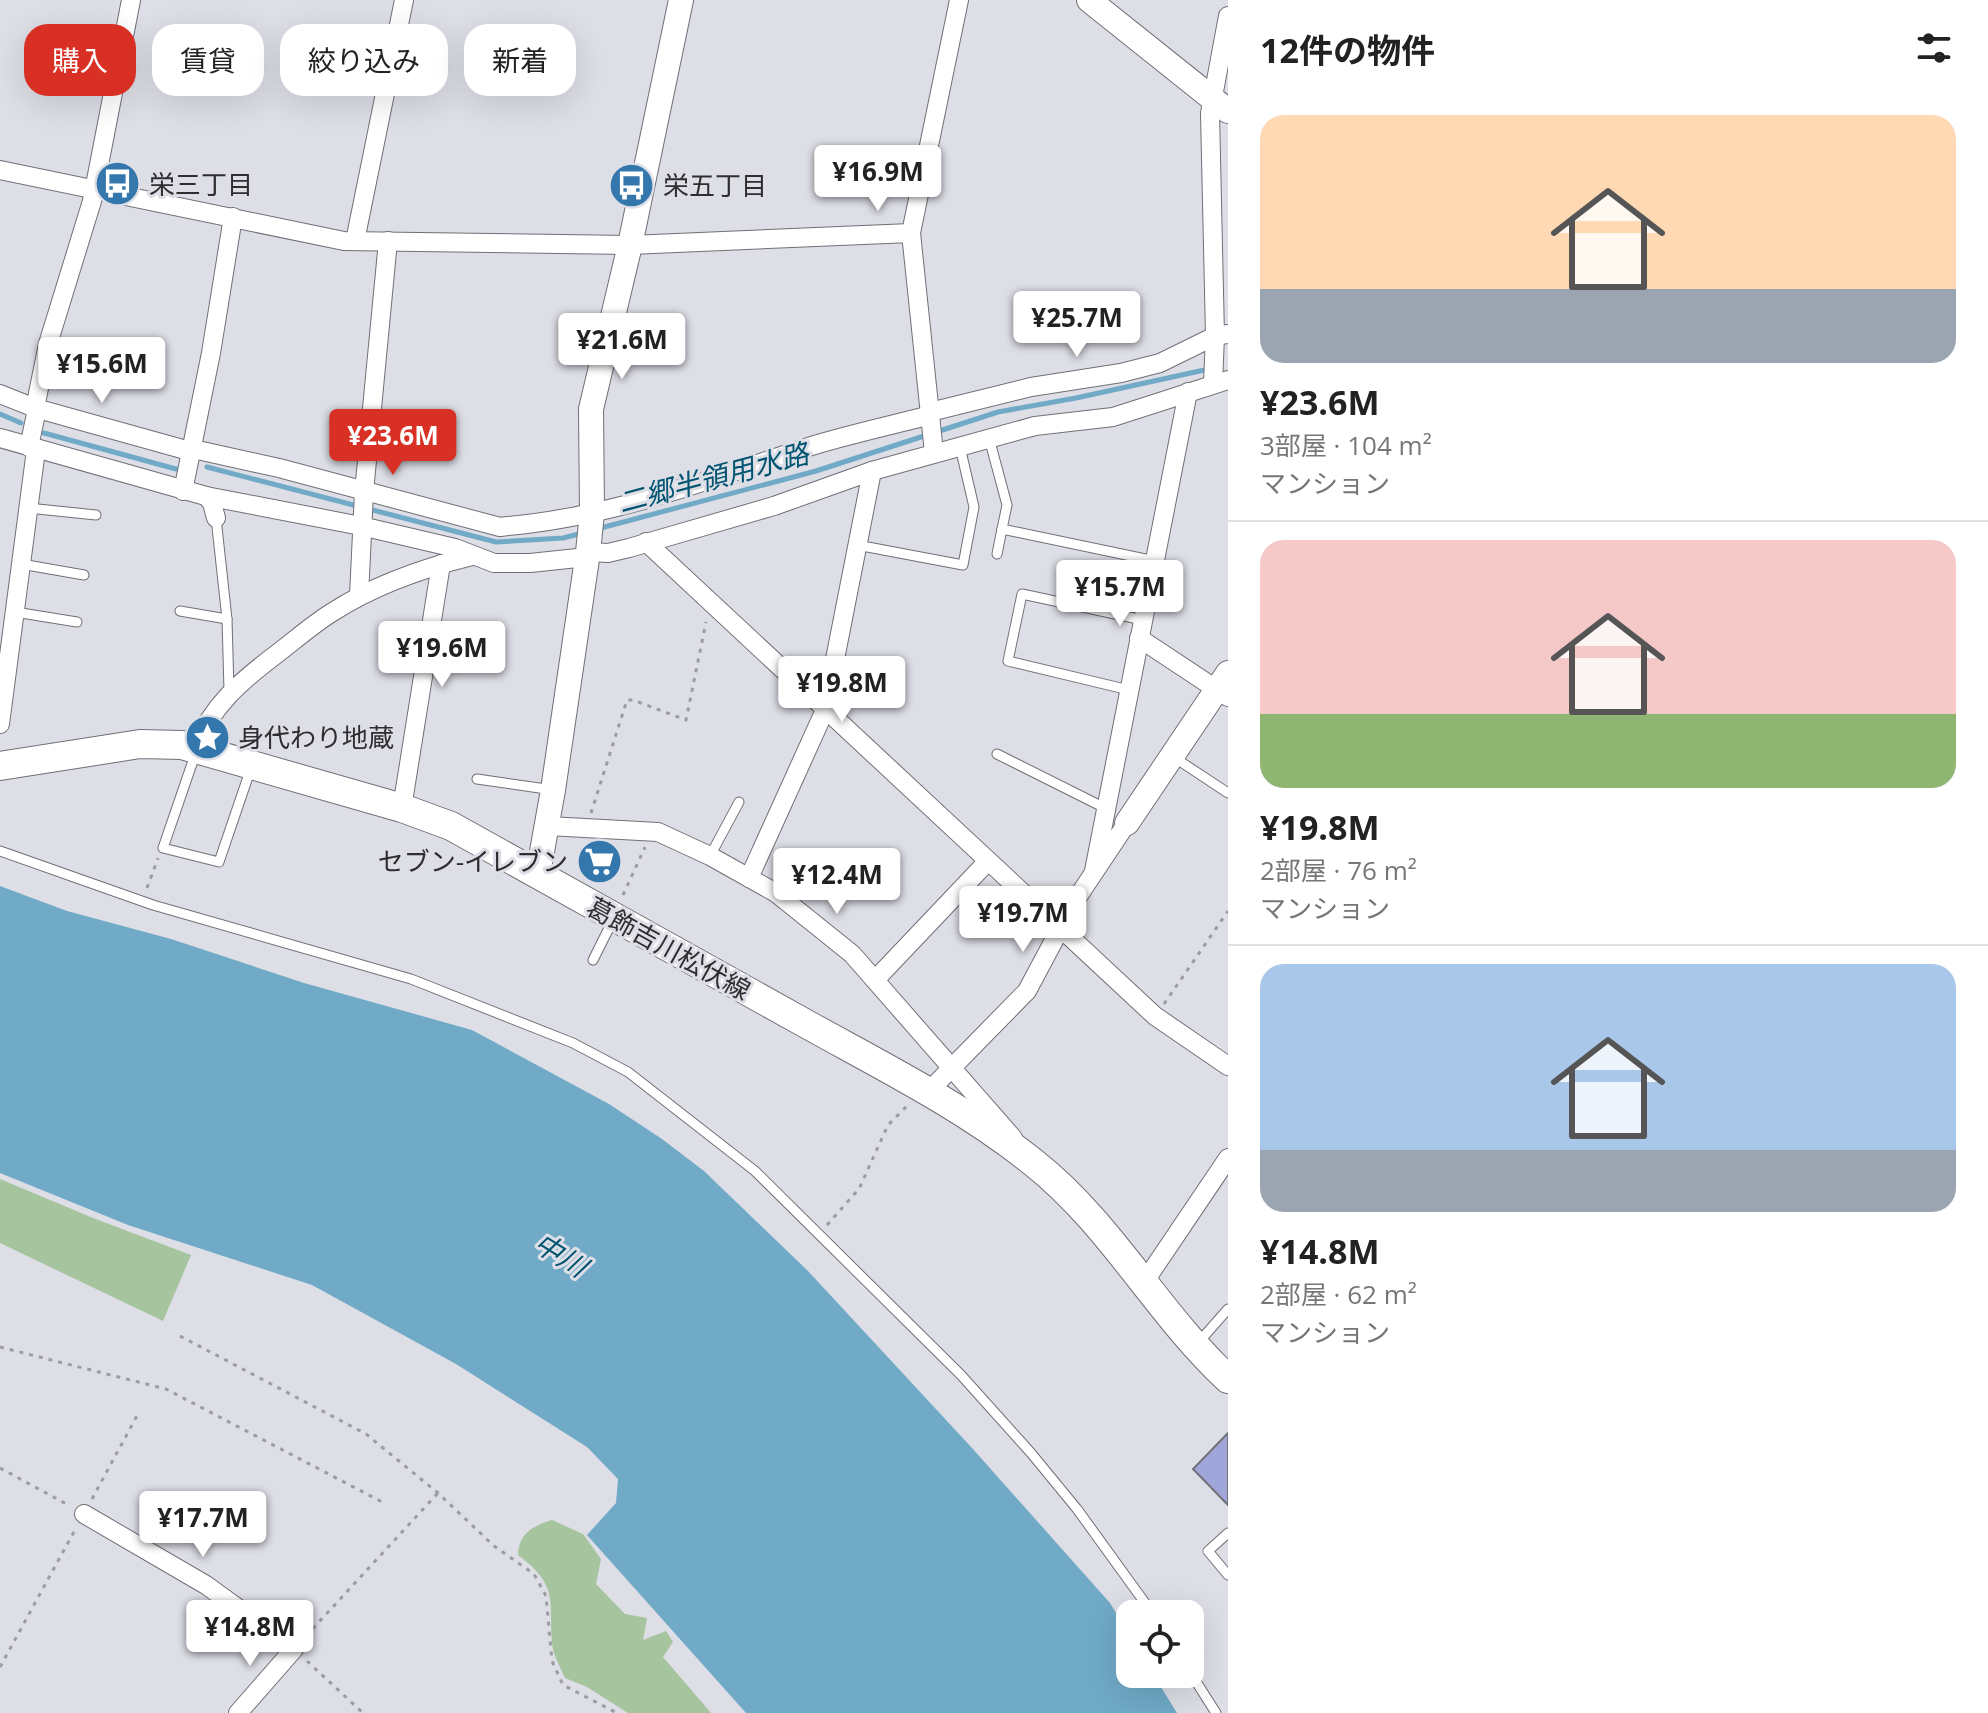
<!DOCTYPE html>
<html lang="ja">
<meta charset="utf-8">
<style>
body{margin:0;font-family:"Open Sans","Noto Sans JP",sans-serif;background:#f6f6f6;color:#222;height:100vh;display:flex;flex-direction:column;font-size:30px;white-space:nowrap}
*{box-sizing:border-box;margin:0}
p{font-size:26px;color:#767676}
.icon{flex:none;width:44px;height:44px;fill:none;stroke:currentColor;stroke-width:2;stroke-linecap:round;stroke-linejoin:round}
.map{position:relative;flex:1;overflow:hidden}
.details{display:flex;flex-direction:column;background:#fff;width:760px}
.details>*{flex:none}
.hud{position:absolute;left:24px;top:24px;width:760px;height:72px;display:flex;gap:16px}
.buttons{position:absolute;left:1116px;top:1600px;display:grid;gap:16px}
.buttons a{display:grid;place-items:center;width:88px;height:88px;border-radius:16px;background:#fff;box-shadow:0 8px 32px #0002;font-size:40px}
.price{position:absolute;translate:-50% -68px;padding:0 18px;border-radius:8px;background:#fff;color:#222;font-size:26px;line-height:52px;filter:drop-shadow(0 2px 4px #0008)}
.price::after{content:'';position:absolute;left:50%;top:48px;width:24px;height:18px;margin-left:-12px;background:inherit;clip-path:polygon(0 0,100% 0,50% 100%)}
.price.on{background:#d93025;color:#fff}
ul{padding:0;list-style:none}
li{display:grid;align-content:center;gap:16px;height:424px;padding:0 32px}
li+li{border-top:2px solid #e0e0e0}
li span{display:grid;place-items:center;height:248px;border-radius:24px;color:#555}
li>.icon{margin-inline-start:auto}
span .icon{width:144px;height:144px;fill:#fffc;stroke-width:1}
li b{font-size:34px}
h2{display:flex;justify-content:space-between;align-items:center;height:96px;padding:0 32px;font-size:34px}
.chip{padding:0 28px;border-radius:24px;background:#fff;box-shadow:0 8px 32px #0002;font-size:28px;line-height:72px}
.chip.on{background:#d93025;color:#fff}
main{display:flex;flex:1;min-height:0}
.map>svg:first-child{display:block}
.green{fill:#a6c49e}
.water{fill:#70aac7}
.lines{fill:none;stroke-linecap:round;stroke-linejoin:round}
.stream{stroke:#70aac7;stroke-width:5}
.building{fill:#a1a6da;stroke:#717279;stroke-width:2}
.lane-casing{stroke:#6f7077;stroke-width:11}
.street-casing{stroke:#6f7077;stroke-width:20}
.secondary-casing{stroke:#6f7077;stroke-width:26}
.primary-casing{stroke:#6f7077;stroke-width:30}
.path{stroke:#9c9ca3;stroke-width:3;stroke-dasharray:4 6;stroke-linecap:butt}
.lane{stroke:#fff;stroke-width:9}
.street{stroke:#fff;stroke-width:18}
.secondary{stroke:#fff;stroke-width:24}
.primary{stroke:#fff;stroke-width:28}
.labels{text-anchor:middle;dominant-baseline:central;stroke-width:6;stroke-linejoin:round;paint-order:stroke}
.poi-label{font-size:26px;fill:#2e2e31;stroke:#dddee6;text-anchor:start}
.street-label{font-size:26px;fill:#2e2e31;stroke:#dddee6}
.water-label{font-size:28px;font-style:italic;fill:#015471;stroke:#dddee6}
</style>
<main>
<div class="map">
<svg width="1228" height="1713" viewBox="0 0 1228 1713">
<rect width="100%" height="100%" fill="#dddee6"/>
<g class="green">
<polygon points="0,1179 93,1218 191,1255 163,1321 0,1243"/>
<path d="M552,1520L583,1534L601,1559L596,1584L625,1614L647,1618L643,1640L666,1631L673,1642L663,1657L711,1713H628L587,1687L565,1678C561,1669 555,1658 553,1649C547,1602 562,1588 518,1555C519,1533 533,1526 552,1520Z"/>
</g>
<polygon class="water" points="0,886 67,911 171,939 304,983 472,1030 609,1104 662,1139 704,1171 808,1271 972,1448 1110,1603 1130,1636 1130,1674 1153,1674 1177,1713 746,1713 587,1535 616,1503 618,1479 587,1447 456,1364 312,1285 128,1225 0,1173"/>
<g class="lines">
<g class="stream">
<polyline points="0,414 21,423"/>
<polyline points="44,433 176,469"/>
<polyline points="207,467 496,542 563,538 583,533"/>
<polyline points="597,529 816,471 998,412 1076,398 1209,369"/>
</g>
</g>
<polygon class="building" points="1228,1433 1228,1505 1193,1469"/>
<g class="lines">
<defs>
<g id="lane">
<polyline points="989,438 1007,505 1002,529 1155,561"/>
<polyline points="28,508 96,515"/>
<polyline points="216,518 227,619 229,691"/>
<polyline points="857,545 963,565 974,507 960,447"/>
<polyline points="997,554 1002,529"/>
<polyline points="21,564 84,575"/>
<polyline points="180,611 227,619"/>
<polyline points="15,612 77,622"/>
<polyline points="1129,690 1008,661 1022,594 1143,620"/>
<polyline points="196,752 163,848 219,862 251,768"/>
<polyline points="997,754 1105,808"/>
<polyline points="1175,758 1228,793"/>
<polyline points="477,779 553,790"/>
<polyline points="0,851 153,905 411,979 573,1043 628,1072 755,1171 961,1375 1031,1453 1077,1509 1153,1614"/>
<polyline points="710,856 739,802"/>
<polyline points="593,960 613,920"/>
<polyline points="1198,1343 1228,1309"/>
<polyline points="1228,1533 1208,1551 1228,1575"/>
<polyline points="1190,1672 1216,1713"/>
</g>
<g id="street">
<polyline points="0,170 344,241 630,245 911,233 934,453"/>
<polyline points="911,233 959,0"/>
<polyline points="355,241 404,0"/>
<polyline points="1213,383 1215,336 1210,113 1228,16"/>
<polyline points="0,394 35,408 193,452"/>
<polyline points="35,408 48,344 92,201 131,0"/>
<polyline points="930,412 1031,387 1121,373 1160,363 1215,336 1228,334"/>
<polyline points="0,438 206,496 212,503 216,518"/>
<polyline points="29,447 37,409"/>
<path d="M193,449L279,468L500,527L508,526C611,517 708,480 805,448C846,435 889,426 930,415"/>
<polyline points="183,491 211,353 233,217"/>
<polyline points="206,496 361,526 455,548 494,563 530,563 587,557"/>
<polyline points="646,542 1155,1016 1228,1066"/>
<polyline points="588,552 608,553 629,548 774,506 872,471 1035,426 1113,417 1228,380"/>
<polyline points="359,596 364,492 388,241"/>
<polyline points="1139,638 1228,697"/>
<polyline points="0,724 36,450"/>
<path d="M195,748C211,706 242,680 278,653C295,640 312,625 331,613C374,585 423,568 472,556"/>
<polyline points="402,808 441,564"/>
<polyline points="548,826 658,832 710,856 776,893 852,954 1013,1138"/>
<polyline points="1094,871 1188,392"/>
<polyline points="749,878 825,710 872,471"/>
<polyline points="875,980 988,861"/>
<polyline points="928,1092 1027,991 1075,901 1127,823"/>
<polyline points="1145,1281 1228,1158"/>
<polyline points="84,1514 206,1585 294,1649 238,1713"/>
</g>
<g id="secondary">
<polyline points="1089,0 1228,111"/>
<polyline points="1127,823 1228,673"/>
<polyline points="538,874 553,790 588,552 592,513 591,409 630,245 681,0"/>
</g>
<path id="primary" d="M0,766L140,744L182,745L402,808L451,826C568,891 684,956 801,1021C880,1065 963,1106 1034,1163C1111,1224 1157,1313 1228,1379"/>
</defs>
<use href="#lane" class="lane-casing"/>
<use href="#street" class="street-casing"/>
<use href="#secondary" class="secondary-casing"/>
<use href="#primary" class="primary-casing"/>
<g class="path">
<polyline points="591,813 627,700 633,700 686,720 706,622"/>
<polyline points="147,888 158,858"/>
<polyline points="623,895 645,847"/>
<polyline points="1164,1004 1228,911"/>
<polyline points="827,1225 859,1189 888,1125 909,1104"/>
<polyline points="180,1336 366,1434 438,1493 494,1546 534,1574 546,1596 552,1661 563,1685 617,1713"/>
<polyline points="0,1347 166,1389 386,1504"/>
<polyline points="0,1468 70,1506"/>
<polyline points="92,1499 139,1412"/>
<polyline points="306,1636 438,1493"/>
<polyline points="307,1661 363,1713"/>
<polyline points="0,1667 75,1530"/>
</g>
<use href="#lane" class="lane"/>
<use href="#street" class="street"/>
<use href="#secondary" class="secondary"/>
<use href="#primary" class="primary"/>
</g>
<defs>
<symbol id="bus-disc" viewBox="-11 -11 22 22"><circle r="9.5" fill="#3477ad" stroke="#dddee6"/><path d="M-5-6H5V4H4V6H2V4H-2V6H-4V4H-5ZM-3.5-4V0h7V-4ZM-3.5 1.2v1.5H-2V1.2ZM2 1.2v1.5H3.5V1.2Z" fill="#fff"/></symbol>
<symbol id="sight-disc" viewBox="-11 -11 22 22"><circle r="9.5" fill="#3477ad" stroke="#dddee6"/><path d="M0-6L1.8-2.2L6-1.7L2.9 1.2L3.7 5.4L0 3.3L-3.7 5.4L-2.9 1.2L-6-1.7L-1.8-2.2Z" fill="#fff"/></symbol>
<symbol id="supermarket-disc" viewBox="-11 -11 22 22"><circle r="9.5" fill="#3477ad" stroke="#dddee6"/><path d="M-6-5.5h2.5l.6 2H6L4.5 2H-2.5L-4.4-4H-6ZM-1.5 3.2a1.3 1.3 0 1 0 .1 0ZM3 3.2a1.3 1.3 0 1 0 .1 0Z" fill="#fff"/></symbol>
</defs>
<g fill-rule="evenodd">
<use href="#bus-disc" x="92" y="158" width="51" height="51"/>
<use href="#bus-disc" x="606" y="160" width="51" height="51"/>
<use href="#sight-disc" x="182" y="712" width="51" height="51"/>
<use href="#supermarket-disc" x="574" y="836" width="51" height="51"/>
</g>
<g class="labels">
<g class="poi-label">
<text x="149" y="184">栄三丁目</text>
<text x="663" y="185">栄五丁目</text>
<text x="238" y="737">身代わり地蔵</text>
<text x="568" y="861" text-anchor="end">セブン-イレブン</text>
</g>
<g class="street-label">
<text transform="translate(669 948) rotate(29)">葛飾吉川松伏線</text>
</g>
<g class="water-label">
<text transform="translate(713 477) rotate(-15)">二郷半領用水路</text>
<text transform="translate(561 1254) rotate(32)">中川</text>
</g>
</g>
</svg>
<div class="buttons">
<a><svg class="icon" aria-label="locate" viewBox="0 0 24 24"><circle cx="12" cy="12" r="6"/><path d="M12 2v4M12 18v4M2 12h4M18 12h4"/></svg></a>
</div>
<b class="price" style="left:878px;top:213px">¥16.9M</b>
<b class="price" style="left:1077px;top:359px">¥25.7M</b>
<b class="price" style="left:622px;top:381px">¥21.6M</b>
<b class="price" style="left:102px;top:405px">¥15.6M</b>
<b class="price on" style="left:393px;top:477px">¥23.6M</b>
<b class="price" style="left:1120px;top:628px">¥15.7M</b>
<b class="price" style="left:442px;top:689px">¥19.6M</b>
<b class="price" style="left:842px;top:724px">¥19.8M</b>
<b class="price" style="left:837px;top:916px">¥12.4M</b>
<b class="price" style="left:1023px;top:954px">¥19.7M</b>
<b class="price" style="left:203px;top:1559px">¥17.7M</b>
<b class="price" style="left:250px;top:1668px">¥14.8M</b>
<div class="hud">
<a class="chip on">購入</a>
<a class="chip">賃貸</a>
<a class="chip">絞り込み</a>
<a class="chip">新着</a>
</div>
</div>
<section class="details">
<h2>12件の物件<svg class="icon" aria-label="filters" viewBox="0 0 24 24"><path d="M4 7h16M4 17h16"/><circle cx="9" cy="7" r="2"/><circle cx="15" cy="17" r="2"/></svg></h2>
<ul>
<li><span style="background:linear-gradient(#ffd9b3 70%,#9aa5b1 0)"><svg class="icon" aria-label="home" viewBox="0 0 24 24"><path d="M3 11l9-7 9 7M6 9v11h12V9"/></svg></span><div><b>¥23.6M</b><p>3部屋 · 104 m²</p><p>マンション</p></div></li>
<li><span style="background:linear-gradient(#f6c9c9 70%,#8fb573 0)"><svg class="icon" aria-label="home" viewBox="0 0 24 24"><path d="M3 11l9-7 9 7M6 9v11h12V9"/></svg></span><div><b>¥19.8M</b><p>2部屋 · 76 m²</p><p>マンション</p></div></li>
<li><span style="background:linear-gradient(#a9c7e8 75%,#9aa5b1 0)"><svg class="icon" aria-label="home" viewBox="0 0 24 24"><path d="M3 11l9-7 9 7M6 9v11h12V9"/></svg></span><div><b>¥14.8M</b><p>2部屋 · 62 m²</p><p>マンション</p></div></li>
</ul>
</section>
</main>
